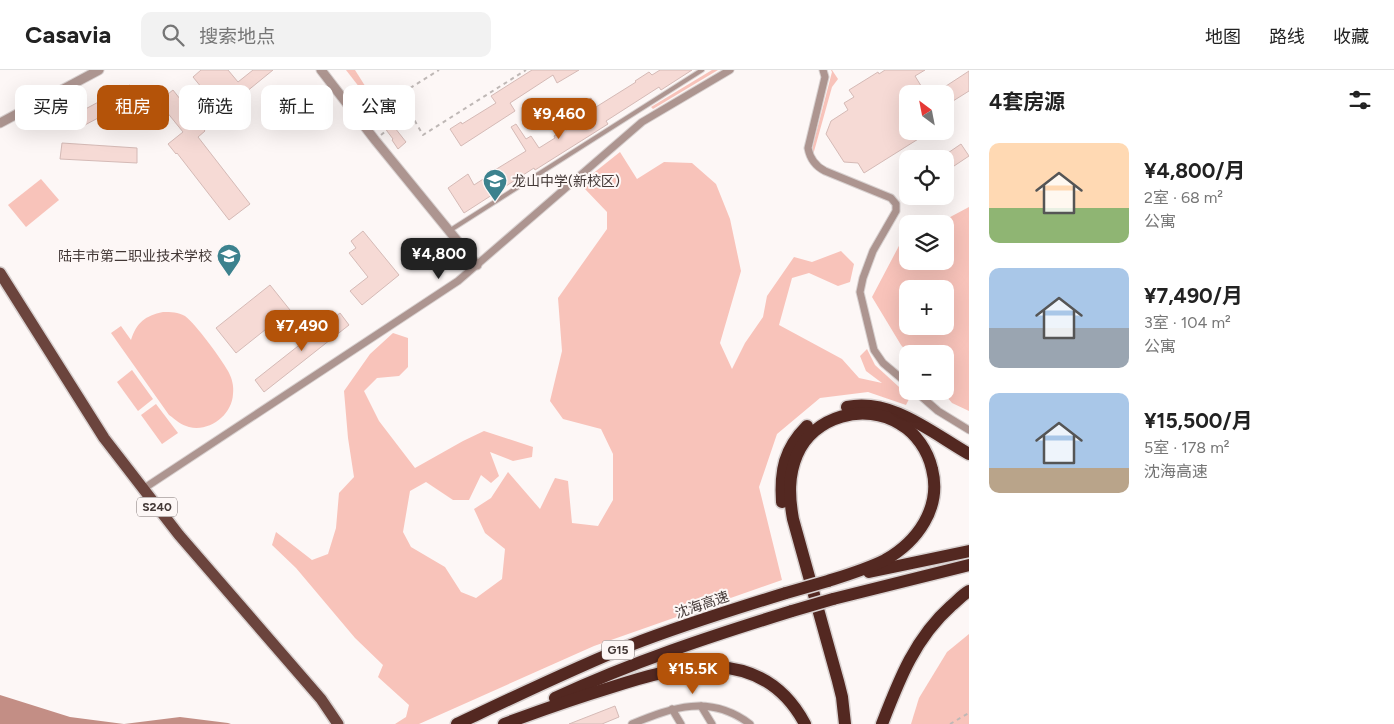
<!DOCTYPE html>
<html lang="zh">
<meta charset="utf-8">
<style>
body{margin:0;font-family:Figtree,"Noto Sans SC",sans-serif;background:#f2f2f2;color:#222;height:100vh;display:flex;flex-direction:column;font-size:19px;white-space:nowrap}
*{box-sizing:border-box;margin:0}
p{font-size:16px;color:#767676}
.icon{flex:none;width:28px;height:28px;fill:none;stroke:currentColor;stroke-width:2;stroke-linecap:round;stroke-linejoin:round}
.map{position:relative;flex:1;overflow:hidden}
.side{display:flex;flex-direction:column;background:#fff;width:425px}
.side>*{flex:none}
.hud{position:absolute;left:15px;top:15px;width:475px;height:45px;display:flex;gap:10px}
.needle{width:32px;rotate:328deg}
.controls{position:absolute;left:899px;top:15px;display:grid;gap:10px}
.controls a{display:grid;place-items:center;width:55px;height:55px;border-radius:10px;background:#fff;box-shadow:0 5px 20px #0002;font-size:25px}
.price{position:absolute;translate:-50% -42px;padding:0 11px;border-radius:10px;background:#b45309;color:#fff;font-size:16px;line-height:32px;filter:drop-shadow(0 1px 2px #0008)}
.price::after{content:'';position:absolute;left:50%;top:30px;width:15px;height:11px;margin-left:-8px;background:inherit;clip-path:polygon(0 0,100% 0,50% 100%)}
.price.on{background:#222;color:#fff}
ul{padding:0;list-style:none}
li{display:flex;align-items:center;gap:15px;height:125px;padding:0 20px}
li span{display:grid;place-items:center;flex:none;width:140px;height:100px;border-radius:10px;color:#555}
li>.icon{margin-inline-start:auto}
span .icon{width:60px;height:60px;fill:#fffc;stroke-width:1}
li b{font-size:21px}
h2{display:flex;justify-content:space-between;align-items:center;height:60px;padding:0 20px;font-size:21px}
.pill{padding:0 18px;border-radius:10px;background:#fff;box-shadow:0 5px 20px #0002;font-size:18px;line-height:45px}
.pill.on{background:#b45309;color:#fff}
header{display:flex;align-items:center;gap:30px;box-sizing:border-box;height:70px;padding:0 25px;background:#fff;border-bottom:1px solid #e0e0e0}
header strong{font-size:24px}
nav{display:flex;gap:28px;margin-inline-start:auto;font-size:18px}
.search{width:350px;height:45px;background:#f2f2f2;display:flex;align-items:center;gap:12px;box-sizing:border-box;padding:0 18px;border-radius:10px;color:#767676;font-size:19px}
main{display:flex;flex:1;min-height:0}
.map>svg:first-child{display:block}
.green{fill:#f8c3ba;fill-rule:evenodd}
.water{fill:#c38e85}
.building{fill:#f6dad5;stroke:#d5bab6}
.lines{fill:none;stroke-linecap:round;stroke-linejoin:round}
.service-casing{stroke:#d8d1d0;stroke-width:6}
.minor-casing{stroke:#d8d1d0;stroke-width:9}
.tertiary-casing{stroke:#d8d1d0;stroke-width:11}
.primary-casing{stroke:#d8d1d0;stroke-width:14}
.motorway-casing{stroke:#d8d1d0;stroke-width:15}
.path{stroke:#bfb8b6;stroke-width:2;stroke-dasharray:4 4;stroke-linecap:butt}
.service{stroke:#ad9590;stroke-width:4}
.minor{stroke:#ad9590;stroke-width:7}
.tertiary{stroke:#ad9590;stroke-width:9}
.primary{stroke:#6b443d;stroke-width:11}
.motorway{stroke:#532821;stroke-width:12}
.motorway-bridge-casing{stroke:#d8d1d0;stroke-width:15;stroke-linecap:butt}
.motorway-bridge{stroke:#532821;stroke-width:12}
.labels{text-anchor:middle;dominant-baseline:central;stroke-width:4;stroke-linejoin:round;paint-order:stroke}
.shield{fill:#fdf7f6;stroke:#7b7170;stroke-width:1}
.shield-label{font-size:12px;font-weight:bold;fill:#433836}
.poi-label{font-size:14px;fill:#433836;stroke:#fdf7f6;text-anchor:start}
.street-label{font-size:14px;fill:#433836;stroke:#fdf7f6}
</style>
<header>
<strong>Casavia</strong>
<div class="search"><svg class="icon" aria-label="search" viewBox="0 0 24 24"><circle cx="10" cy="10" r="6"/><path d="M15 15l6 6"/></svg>搜索地点</div>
<nav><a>地图</a><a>路线</a><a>收藏</a></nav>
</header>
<main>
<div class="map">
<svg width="969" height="654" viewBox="0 0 969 654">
<rect width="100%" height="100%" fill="#fdf7f6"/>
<g class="green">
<polygon points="346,0 355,0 379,38 377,40"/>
<polygon points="712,0 718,0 653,39 651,37"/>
<polygon points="831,0 832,0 838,9 832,17 813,85 812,79 832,2"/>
<polygon points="620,82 637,109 664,92 692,93 716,114 730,149 741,201 720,273 732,299 745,273 763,247 767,226 794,187 812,192 841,181 854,194 850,212 838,216 809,203 792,208 779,255 842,289 859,308 882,313 866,301 860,286 867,279 875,295 910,327 906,335 868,322 820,328 777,364 759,417 782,510 594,576 419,654 395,654 406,647 409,635 378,607 383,595 355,568 296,498 272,475 276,462 312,490 328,484 336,458 339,423 354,407 348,368 344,321 370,284 393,263 408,268 408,297 399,306 377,308 364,321 379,351 415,398 463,371 484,361 533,377 532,387 513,391 490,382 499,406 491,413 481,405 469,430 453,430 426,412 410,421 403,462 411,477 445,497 461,522 476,528 502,509 505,479 485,463 474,439 491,428 508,402 540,439 555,408 568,411 572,453 598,456 613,430 613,384 601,359 563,349 550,331 562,281 558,228 607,159 607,142 585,119 586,109"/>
<polygon points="41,109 59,130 26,157 8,135"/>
<path d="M969,137V341L952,333L942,321H945V284H909L901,275L872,227L901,172L907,169L908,191H945V154H937ZM908,219H945V256H908Z"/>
<path d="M163,242C171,242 178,242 185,246C195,253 222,290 228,301C232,308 234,316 233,324C232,345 210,362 189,357C181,355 176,350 169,345L111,263L121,256L131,270C137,252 145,246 163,242Z"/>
<polygon points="132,300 153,329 138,341 117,312"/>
<polygon points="156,334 178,363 162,374 141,345"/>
<polygon points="969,564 969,654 911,654 919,628 947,582"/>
</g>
<polygon class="water" points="0,625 70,647 124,654 180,647 228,653 231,654 0,654"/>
<g class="building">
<polygon points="201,0 228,0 238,12 253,0 273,0 246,22 249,25 224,45 193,7"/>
<polygon points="532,0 579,0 557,13 553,5 510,33 515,41 461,76 450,59 461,52 462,54 496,33 491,26"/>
<polygon points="660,0 692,0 661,20 659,17 606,51 608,54 535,100 534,98 464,143 448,118 468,104 474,115 491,104 490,103 526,81 511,57 516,54 526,69 531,66 539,78 555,68 554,66 566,59 566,60 588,47 580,35 591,28 596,37 636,12 635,11 649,2 652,5"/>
<polygon points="885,0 925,0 915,6 926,24 908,24 908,61 931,61 864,103 858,93 844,92 826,64 831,51 848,40 844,33 854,27 849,20 878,2 879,4"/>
<polygon points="969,1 969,21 945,36 946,23 943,18"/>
<polygon points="130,15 132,19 135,17 140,26 81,57 76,48 80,46 78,43"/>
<polygon points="173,20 205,61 198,67 250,134 229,150 177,83 176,84 168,74 183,62 166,41 152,52 145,42"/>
<polygon points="380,39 406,72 398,79 392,70 393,69 381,53 379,54 372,46"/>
<polygon points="62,73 137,78 137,93 60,89"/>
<polygon points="961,74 969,86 945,102 945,85"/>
<polygon points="363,161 399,205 362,235 350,221 368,207 349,183 356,178 351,171"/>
<polygon points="270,215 290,240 236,283 216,258"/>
<polygon points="340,243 349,255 264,322 255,310"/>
<polygon points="615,636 619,647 602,654 569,654"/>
</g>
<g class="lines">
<defs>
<polyline id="service" points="449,161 702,0"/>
<g id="minor">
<path d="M823,0L825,7L808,78C810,89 815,96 825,101L891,128L896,134V141L873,181L863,208L860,222L874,280L883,293L908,314"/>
<polyline points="915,321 938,341 969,360"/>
<polyline points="143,419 458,211 642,52 730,0"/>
<polyline points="701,636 712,654"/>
<polyline points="672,639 681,654"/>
<path d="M632,654C673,637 710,624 750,654"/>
</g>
<g id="tertiary">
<polyline points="321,0 375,70 477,195"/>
<polyline points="0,53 99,0"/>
</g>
<polyline id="primary" points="0,203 104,368 179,465 321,629 338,654"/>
<g id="motorway">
<path d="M847,337C892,328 932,363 969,384"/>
<path d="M782,432C780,401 784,379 807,356"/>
<polyline points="869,502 969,481"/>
<path d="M828,511C847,505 867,499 885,490C917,472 942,438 932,399C928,381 916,363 900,354C865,332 813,346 797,385C788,406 789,427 793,449L838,611L842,627L845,654"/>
<polyline points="833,529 969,495"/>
<path d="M555,628C632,592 711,566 792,541"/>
<path d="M457,654C514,627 572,599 631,575C682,555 734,539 786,523"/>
<path d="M504,654C539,641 573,629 609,618C679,595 762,573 805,654"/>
<path d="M882,654C899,610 915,568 951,536C957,531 962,525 969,521"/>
</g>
</defs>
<use href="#service" class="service-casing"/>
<use href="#minor" class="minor-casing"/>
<use href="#tertiary" class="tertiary-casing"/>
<use href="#primary" class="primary-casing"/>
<use href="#motorway" class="motorway-casing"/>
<g class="path">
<polyline points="409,41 399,25 439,0"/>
<polyline points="381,65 409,41 423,65 526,0"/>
<polyline points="950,654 969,643"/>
</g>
<use href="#service" class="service"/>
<use href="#minor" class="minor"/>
<use href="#tertiary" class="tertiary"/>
<use href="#primary" class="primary"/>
<use href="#motorway" class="motorway"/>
<defs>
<g id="motorway-bridge">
<polyline points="786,523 828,511"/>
<polyline points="792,541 833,529"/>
</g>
</defs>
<use href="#motorway-bridge" class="motorway-bridge-casing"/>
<use href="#motorway-bridge" class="motorway-bridge"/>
</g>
<defs>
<symbol id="school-pin" viewBox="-11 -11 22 30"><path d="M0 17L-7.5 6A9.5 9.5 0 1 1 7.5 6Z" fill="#3c828e" stroke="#fdf7f6"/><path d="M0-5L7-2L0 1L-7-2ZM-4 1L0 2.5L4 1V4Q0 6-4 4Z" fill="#fff"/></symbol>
<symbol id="university-pin" viewBox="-11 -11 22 30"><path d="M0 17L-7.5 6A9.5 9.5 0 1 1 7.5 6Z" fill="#3c828e" stroke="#fdf7f6"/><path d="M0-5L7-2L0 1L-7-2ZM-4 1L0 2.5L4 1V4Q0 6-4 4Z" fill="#fff"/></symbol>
</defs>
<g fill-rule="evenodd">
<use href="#school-pin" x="481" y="97" width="28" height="38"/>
<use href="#university-pin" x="215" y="172" width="28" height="38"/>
</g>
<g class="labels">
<g class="shield">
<rect x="137" y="427.5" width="40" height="19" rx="4"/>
<rect x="602" y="570.5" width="32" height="19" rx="4"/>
</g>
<g class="shield-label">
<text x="157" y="437">S240</text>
<text x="618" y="580">G15</text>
</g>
<g class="poi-label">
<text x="512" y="111">龙山中学(新校区)</text>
<text x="212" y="186" text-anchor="end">陆丰市第二职业技术学校</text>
</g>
<g class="street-label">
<text transform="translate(702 535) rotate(-19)">沈海高速</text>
</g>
</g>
</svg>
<div class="controls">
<a><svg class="needle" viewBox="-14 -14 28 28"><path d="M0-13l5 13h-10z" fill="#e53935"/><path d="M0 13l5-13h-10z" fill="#767676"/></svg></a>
<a><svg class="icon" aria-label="locate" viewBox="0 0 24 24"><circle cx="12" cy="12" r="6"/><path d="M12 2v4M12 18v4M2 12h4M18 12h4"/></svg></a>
<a><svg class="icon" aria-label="layers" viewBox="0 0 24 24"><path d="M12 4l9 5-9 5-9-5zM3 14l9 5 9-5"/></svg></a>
<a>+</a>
<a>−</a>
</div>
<b class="price" style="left:559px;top:70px">¥9,460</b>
<b class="price on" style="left:439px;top:210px">¥4,800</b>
<b class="price" style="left:302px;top:282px">¥7,490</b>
<b class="price" style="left:693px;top:625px">¥15.5K</b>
<div class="hud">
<a class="pill">买房</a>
<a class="pill on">租房</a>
<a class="pill">筛选</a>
<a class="pill">新上</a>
<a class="pill">公寓</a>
</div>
</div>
<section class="side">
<h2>4套房源<svg class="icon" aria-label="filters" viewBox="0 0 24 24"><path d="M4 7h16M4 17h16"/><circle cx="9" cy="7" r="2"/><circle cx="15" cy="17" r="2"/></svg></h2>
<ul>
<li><span style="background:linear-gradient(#ffd9b3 65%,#8fb573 0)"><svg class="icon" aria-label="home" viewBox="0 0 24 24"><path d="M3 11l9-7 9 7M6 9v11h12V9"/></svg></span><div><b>¥4,800/月</b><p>2室 · 68 m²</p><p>公寓</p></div></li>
<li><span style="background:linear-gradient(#a9c7e8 60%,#9aa5b1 0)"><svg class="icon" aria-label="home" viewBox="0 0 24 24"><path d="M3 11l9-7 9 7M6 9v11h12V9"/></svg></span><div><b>¥7,490/月</b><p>3室 · 104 m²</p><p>公寓</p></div></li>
<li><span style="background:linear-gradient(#a9c7e8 75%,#b9a48a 0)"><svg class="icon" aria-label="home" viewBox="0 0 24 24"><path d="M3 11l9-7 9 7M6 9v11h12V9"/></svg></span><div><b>¥15,500/月</b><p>5室 · 178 m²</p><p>沈海高速</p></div></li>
</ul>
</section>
</main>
